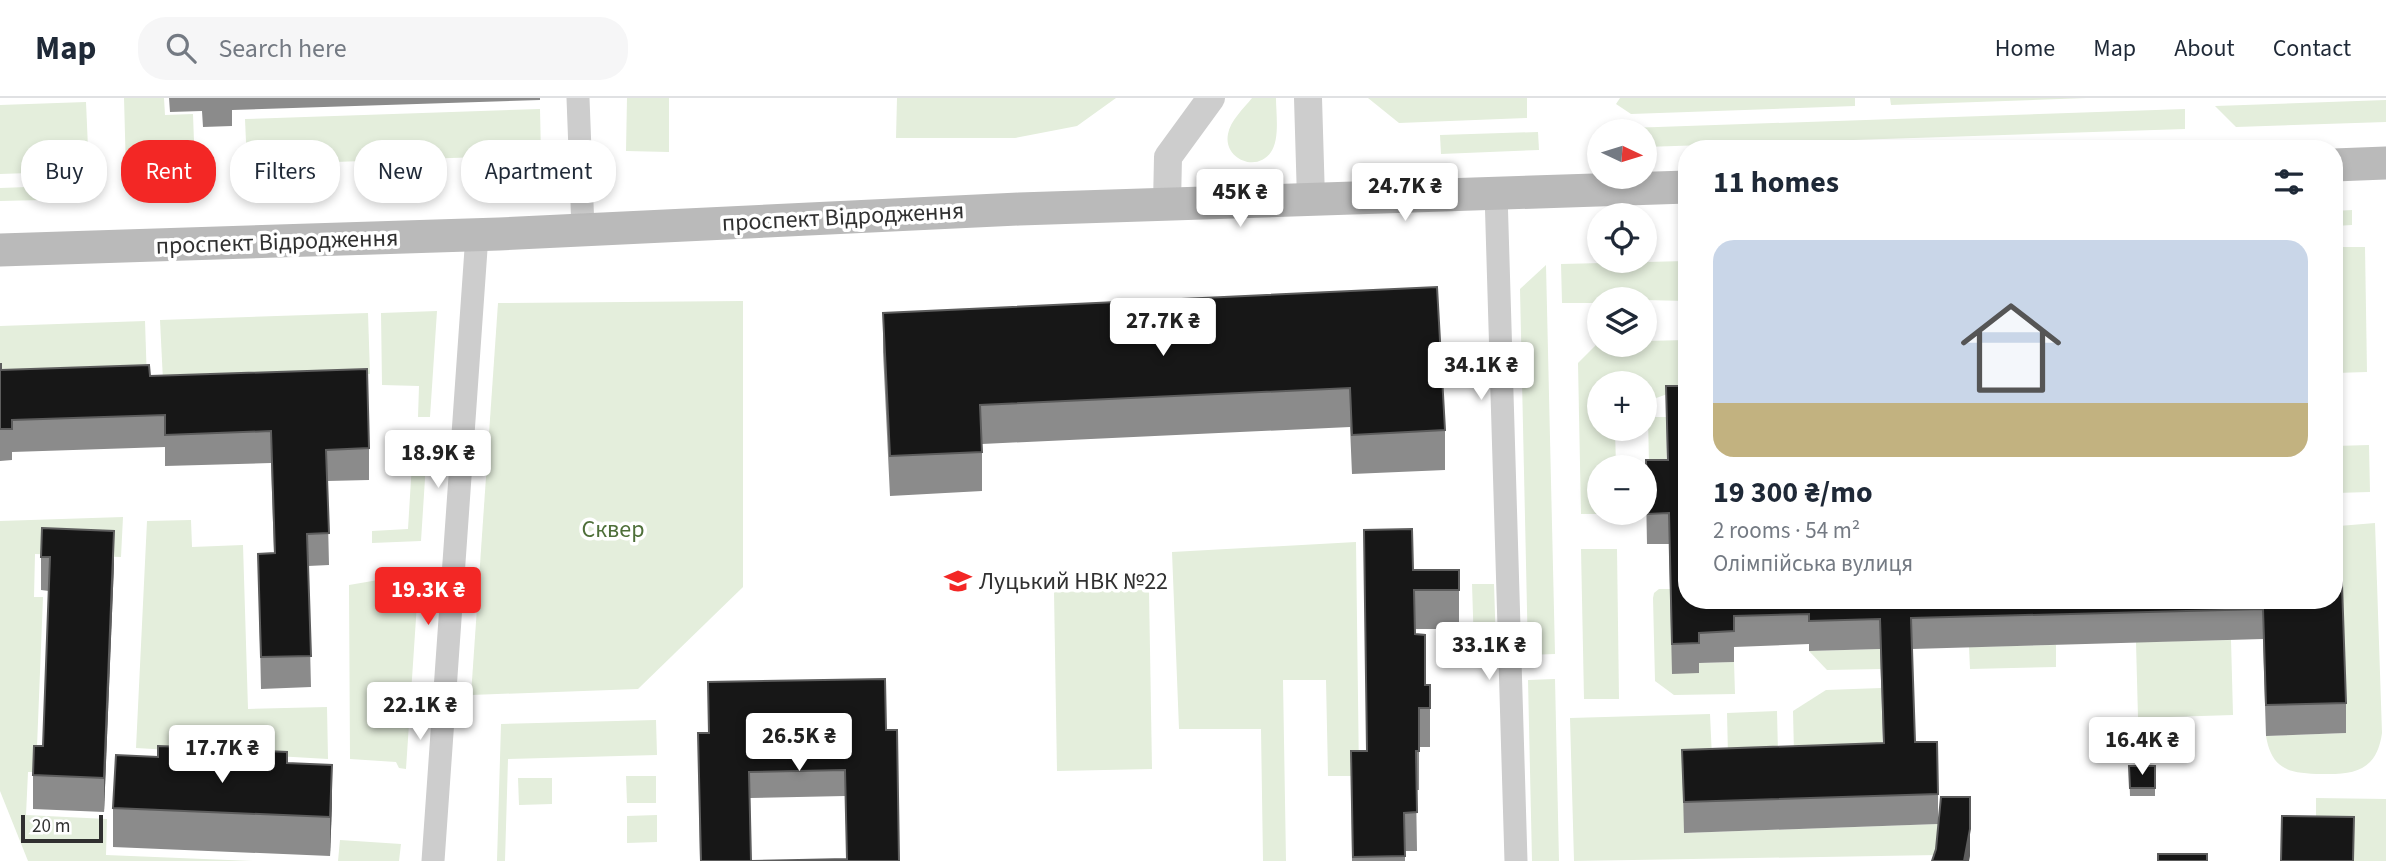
<!DOCTYPE html>
<meta charset="utf-8">
<style>
body{margin:0;font-family:"Source Sans 3",sans-serif;background:#f6f6f7;color:#1f2937;height:100vh;display:flex;flex-direction:column;font-size:26px;white-space:nowrap}
*{box-sizing:border-box;margin:0}
p{font-size:23px;color:#747a83}
.icon{flex:none;width:38px;height:38px;fill:none;stroke:currentColor;stroke-width:2;stroke-linecap:round;stroke-linejoin:round}
.map{position:relative;flex:1;overflow:hidden}
.panel{position:absolute;left:1678px;top:42px;width:665px;height:469px;display:flex;flex-direction:column;background:#fff;border-radius:28px;box-shadow:0 4px 10px #0003}
.panel>*{flex:none}
.banner{position:absolute;left:21px;top:42px;width:665px;height:63px;display:flex;gap:14px}
.needle{width:46px;rotate:94deg}
.fabs{position:absolute;left:1587px;top:21px;display:grid;gap:14px}
.fabs a{display:grid;place-items:center;width:70px;height:70px;border-radius:50%;background:#fff;box-shadow:0 4px 10px #0003;font-size:35px}
.scale{position:absolute;left:21px;bottom:18px;width:82px;box-sizing:border-box;padding-left:7px;border:4px solid #303030;border-top:0;font-size:19px;line-height:24px;white-space:nowrap;color:#303030;-webkit-text-stroke:5px #fff;paint-order:stroke}
.price{position:absolute;translate:-50% -60px;padding:0 16px;border-radius:7px;background:#fff;color:#222;font-size:23px;line-height:46px;filter:drop-shadow(0 2px 4px #0008)}
.price::after{content:'';position:absolute;left:50%;top:42px;width:21px;height:16px;margin-left:-10px;background:inherit;clip-path:polygon(0 0,100% 0,50% 100%)}
.price.selected{background:#f32725;color:#fff}
ul{padding:0;list-style:none}
li{display:grid;align-content:center;gap:14px;height:371px;padding:0 35px}
li+li{border-top:2px solid #e0e1e3}
li span{display:grid;place-items:center;height:217px;border-radius:21px;color:#555}
li>.icon{margin-inline-start:auto}
span .icon{width:126px;height:126px;fill:#fffc;stroke-width:1}
li b{font-size:30px}
h2{display:flex;justify-content:space-between;align-items:center;height:84px;padding:0 35px;font-size:30px}
.pill{padding:0 24px;border-radius:28px;background:#fff;box-shadow:0 4px 10px #0003;font-size:24px;line-height:63px}
.pill.selected{background:#f32725;color:#fff}
header{display:flex;align-items:center;gap:42px;box-sizing:border-box;height:98px;padding:0 35px;background:#fff;border-bottom:2px solid #e0e1e3}
header strong{font-size:33px}
nav{display:flex;gap:38px;margin-inline-start:auto;font-size:24px}
.search{width:490px;height:63px;background:#f6f6f7;display:flex;align-items:center;gap:18px;box-sizing:border-box;padding:0 24px;border-radius:28px;color:#747a83;font-size:26px}
.map>svg:first-child{display:block}
.green{fill:#e4eedc}
.lines{fill:none;stroke-linecap:round;stroke-linejoin:round}
.minor{stroke:#cdcdcd;stroke-width:23}
.tertiary{stroke:#cdcdcd;stroke-width:28}
.secondary{stroke:#bababa;stroke-width:33}
.wall{fill:#8b8b8b;fill-rule:evenodd}
.shaded-wall{fill:#5d5d5d}
.building{fill:#171717;stroke:#5d5d5d;stroke-width:2;fill-rule:evenodd}
.labels{text-anchor:middle;dominant-baseline:central;stroke-width:7;stroke-linejoin:round;paint-order:stroke}
.street-label{font-size:24px;fill:#303030;stroke:#fff}
.park-label{font-size:24px;fill:#4e6f39;stroke:#fff}
.poi-label{font-size:24px;fill:#303030;stroke:#fff;text-anchor:start}
</style>
<header>
<strong>Map</strong>
<div class="search"><svg class="icon" aria-label="search" viewBox="0 0 24 24"><circle cx="10" cy="10" r="6"/><path d="M15 15l6 6"/></svg>Search here</div>
<nav><a>Home</a><a>Map</a><a>About</a><a>Contact</a></nav>
</header>
<div class="map">
<svg width="2386" height="763" viewBox="0 0 2386 763">
<rect width="100%" height="100%" fill="#fff"/>
<g class="green">
<polygon points="124,0 164,0 165,17 193,16 195,71 126,73"/>
<polygon points="627,0 669,0 669,54 626,53"/>
<polygon points="897,0 1116,0 1077,28 1015,40 896,40"/>
<path d="M1252,0H1276C1276,15 1280,41 1271,54C1257,75 1223,61 1228,36C1230,23 1244,10 1252,0Z"/>
<polygon points="1368,0 1527,0 1527,20 1399,25"/>
<polygon points="1620,0 1855,0 1855,8 1631,16 1616,6"/>
<polygon points="1890,0 2087,0 1891,7"/>
<polygon points="2386,2 2386,24 2236,29 2215,8"/>
<polygon points="86,4 89,73 0,76 0,7"/>
<polygon points="540,11 541,57 247,67 245,21"/>
<polygon points="2185,11 2185,31 1645,49 1645,33 1629,33 1629,30"/>
<polygon points="1538,34 1539,52 1441,56 1440,37"/>
<polygon points="83,87 84,101 0,103 0,90"/>
<polygon points="2352,112 2352,127 2335,128 2335,113"/>
<polygon points="2335,149 2365,149 2367,274 2335,275"/>
<polygon points="1687,163 1687,203 1600,201 1599,205 1562,205 1561,166"/>
<polygon points="1546,167 1555,556 1528,557 1520,191"/>
<polygon points="743,203 743,489 638,591 471,597 498,205"/>
<polygon points="437,213 430,319 418,319 419,288 382,287 381,215"/>
<polygon points="368,215 370,276 163,283 160,222"/>
<polygon points="145,223 147,284 0,289 0,228"/>
<polygon points="1687,242 1687,289 1645,304 1645,285 1600,285 1600,331 1615,331 1616,369 1600,369 1600,415 1617,416 1581,416 1578,265 1598,245 1600,247 1645,247 1645,243"/>
<polygon points="1648,319 1666,319 1667,375 1649,367"/>
<polygon points="2369,347 2370,394 2335,395 2335,348"/>
<polygon points="412,365 426,365 421,443 372,445 372,433 408,431"/>
<polygon points="123,419 121,459 35,456 34,499 43,499 36,674 28,674 26,717 107,721 106,757 253,763 28,763 0,693 0,423"/>
<polygon points="191,422 192,449 243,447 248,611 327,609 328,661 136,650 147,423"/>
<path d="M2375,425L2382,635C2377,672 2355,677 2322,676C2290,675 2272,673 2266,638L2346,635L2339,428Z"/>
<polygon points="1356,444 1359,678 1328,678 1326,582 1283,582 1286,763 1263,763 1261,631 1179,631 1172,454"/>
<polygon points="1581,451 1617,451 1619,601 1584,601"/>
<polygon points="419,475 406,671 399,670 396,664 350,661 349,487"/>
<polygon points="1472,486 1494,486 1496,549 1474,550"/>
<polygon points="1659,491 1670,491 1673,576 1699,565 1734,564 1735,596 1674,597 1655,583 1653,500 1654,495"/>
<polygon points="1149,492 1152,671 1057,673 1054,494"/>
<polygon points="2231,542 2233,617 2138,620 2136,544"/>
<polygon points="2056,547 2056,569 1970,571 1969,549"/>
<polygon points="1880,551 1881,571 1827,572 1809,553"/>
<polygon points="1555,581 1559,763 1532,763 1528,582"/>
<polygon points="1881,590 1883,654 1794,656 1793,613 1826,592"/>
<polygon points="1777,613 1778,656 1728,658 1727,615"/>
<polygon points="1710,616 1713,682 1684,735 1938,726 1938,757 1574,763 1570,620"/>
<polygon points="656,622 657,657 508,661 505,763 497,763 501,626"/>
<polygon points="626,678 656,678 656,705 627,705"/>
<polygon points="518,680 552,680 552,706 519,707"/>
<polygon points="2316,700 2386,701 2386,763 2354,763 2353,745 2316,745"/>
<polygon points="657,717 657,744 627,745 627,718"/>
<polygon points="340,742 401,746 399,763 338,763"/>
</g>
<g class="lines">
<g class="minor">
<polyline points="578,0 583,131"/>
<polyline points="1496,95 1516,763"/>
<polyline points="433,763 477,137"/>
</g>
<g class="tertiary">
<polyline points="1308,0 1311,101"/>
<polyline points="1167,106 1168,59 1211,0"/>
</g>
<g class="secondary">
<polyline points="2334,67 2386,65"/>
<polyline points="0,152 499,136 1019,111 1687,89"/>
</g>
</g>
<g class="wall">
<polygon points="169,0 540,0 540,2 232,12 232,28 203,29 202,13 170,14"/>
<polygon points="1437,189 1445,332 1445,372 1352,376 1350,329 982,346 982,393 890,398 883,254 883,215"/>
<polygon points="0,266 1,272 150,278 369,350 369,382 327,383 329,467 308,468 311,589 261,591 258,456 274,455 271,365 165,368 165,349 12,354 12,362 0,363"/>
<polygon points="1666,288 1687,502 2334,502 2346,605 2346,635 2266,638 2263,541 1912,551 1915,644 1938,696 1938,726 1684,735 1682,652 1883,645 1880,551 1809,553 1809,546 1734,549 1734,564 1699,565 1699,575 1672,576 1669,446 1647,446 1646,393 1646,362 1667,362"/>
<polygon points="1364,432 1413,472 1459,472 1459,531 1415,531 1415,536 1430,610 1430,649 1419,649 1419,692 1416,692 1417,753 1405,753 1405,763 1352,763 1351,653 1367,653"/>
<polygon points="41,459 114,466 104,714 33,711 33,677 43,648 49,493 41,492"/>
<path d="M708,584L886,632L899,763H700L698,635H709ZM845,698L847,761L751,763L750,700Z"/>
<polygon points="183,660 287,665 332,706 330,758 113,749 113,710"/>
<polygon points="2129,668 2155,668 2155,698 2130,698"/>
</g>
<g class="shaded-wall">
<polygon points="114,433 114,466 104,714 104,680"/>
<polygon points="332,667 332,706 330,758 330,719"/>
<polygon points="1970,699 1970,758 1969,763 1964,763"/>
</g>
<g class="building">
<polygon points="1437,189 1445,332 1352,337 1350,290 980,307 982,354 890,358 883,215"/>
<polygon points="0,266 1,266 1,272 149,267 150,278 367,271 369,350 326,352 329,435 307,436 311,558 261,559 258,456 275,455 271,333 165,337 165,317 12,322 12,331 0,331"/>
<polygon points="1666,288 1687,288 1687,502 2334,502 2334,398 2339,397 2346,605 2266,607 2263,511 1911,520 1915,644 1937,644 1938,696 1684,704 1682,652 1884,645 1880,521 1809,523 1809,516 1734,518 1734,533 1699,535 1699,545 1672,546 1669,415 1647,416 1646,362 1668,362"/>
<polygon points="42,430 114,433 104,680 33,677 34,648 43,648 50,459 41,459"/>
<polygon points="1412,431 1413,472 1459,472 1459,492 1414,492 1415,536 1425,537 1425,587 1430,587 1430,610 1419,610 1419,653 1416,653 1417,714 1404,715 1405,758 1353,759 1351,653 1367,653 1364,432"/>
<path d="M885,581L886,632H897L899,763H701L698,635H709L708,584ZM845,672L847,761L751,763L749,674Z"/>
<polygon points="158,648 183,649 183,660 266,664 266,653 287,654 287,665 332,667 330,719 113,710 116,657 158,659"/>
<polygon points="2129,668 2155,668 2155,690 2130,690"/>
<polygon points="1941,699 1970,699 1970,731 1964,763 1932,763 1936,751"/>
<polygon points="2282,718 2354,719 2353,763 2281,763"/>
<rect x="2158" y="756" width="49" height="7"/>
</g>
<defs>
<symbol id="school-bare" viewBox="-9 -9 18 18"><path d="M0-5L7-2L0 1L-7-2ZM-4 1L0 2.5L4 1V4Q0 6-4 4Z" fill="#f32725" stroke="#fff" stroke-width="2.5" paint-order="stroke"/></symbol>
</defs>
<g fill-rule="evenodd">
<use href="#school-bare" x="939" y="464" width="38" height="38"/>
</g>
<g class="labels">
<g class="street-label">
<text transform="translate(843 119) rotate(-3)">проспект Відродження</text>
<text transform="translate(277 144) rotate(-2)">проспект Відродження</text>
</g>
<g class="park-label">
<text x="613" y="431">Сквер</text>
</g>
<g class="poi-label">
<text x="979" y="483">Луцький НВК №22</text>
</g>
</g>
</svg>
<div class="fabs">
<a><svg class="needle" viewBox="-14 -14 28 28"><path d="M0-13l5 13h-10z" fill="#e53935"/><path d="M0 13l5-13h-10z" fill="#747a83"/></svg></a>
<a><svg class="icon" aria-label="locate" viewBox="0 0 24 24"><circle cx="12" cy="12" r="6"/><path d="M12 2v4M12 18v4M2 12h4M18 12h4"/></svg></a>
<a><svg class="icon" aria-label="layers" viewBox="0 0 24 24"><path d="M12 4l9 5-9 5-9-5zM3 14l9 5 9-5"/></svg></a>
<a>+</a>
<a>−</a>
</div>
<div class="scale">20 m</div>
<b class="price" style="left:1405px;top:125px">24.7K ₴</b>
<b class="price" style="left:1240px;top:131px">45K ₴</b>
<b class="price" style="left:1163px;top:260px">27.7K ₴</b>
<b class="price" style="left:1481px;top:304px">34.1K ₴</b>
<b class="price" style="left:438px;top:392px">18.9K ₴</b>
<b class="price selected" style="left:428px;top:529px">19.3K ₴</b>
<b class="price" style="left:1489px;top:584px">33.1K ₴</b>
<b class="price" style="left:420px;top:644px">22.1K ₴</b>
<b class="price" style="left:799px;top:675px">26.5K ₴</b>
<b class="price" style="left:2142px;top:679px">16.4K ₴</b>
<b class="price" style="left:222px;top:687px">17.7K ₴</b>
<div class="banner">
<a class="pill">Buy</a>
<a class="pill selected">Rent</a>
<a class="pill">Filters</a>
<a class="pill">New</a>
<a class="pill">Apartment</a>
</div>
<section class="panel">
<h2>11 homes<svg class="icon" aria-label="filters" viewBox="0 0 24 24"><path d="M4 7h16M4 17h16"/><circle cx="9" cy="7" r="2"/><circle cx="15" cy="17" r="2"/></svg></h2>
<ul>
<li><span style="background:linear-gradient(#c9d6e8 75%,#c2b280 0)"><svg class="icon" aria-label="home" viewBox="0 0 24 24"><path d="M3 11l9-7 9 7M6 9v11h12V9"/></svg></span><div><b>19 300 ₴/mo</b><p>2 rooms · 54 m²</p><p>Олімпійська вулиця</p></div></li>
</ul>
</section>
</div>
